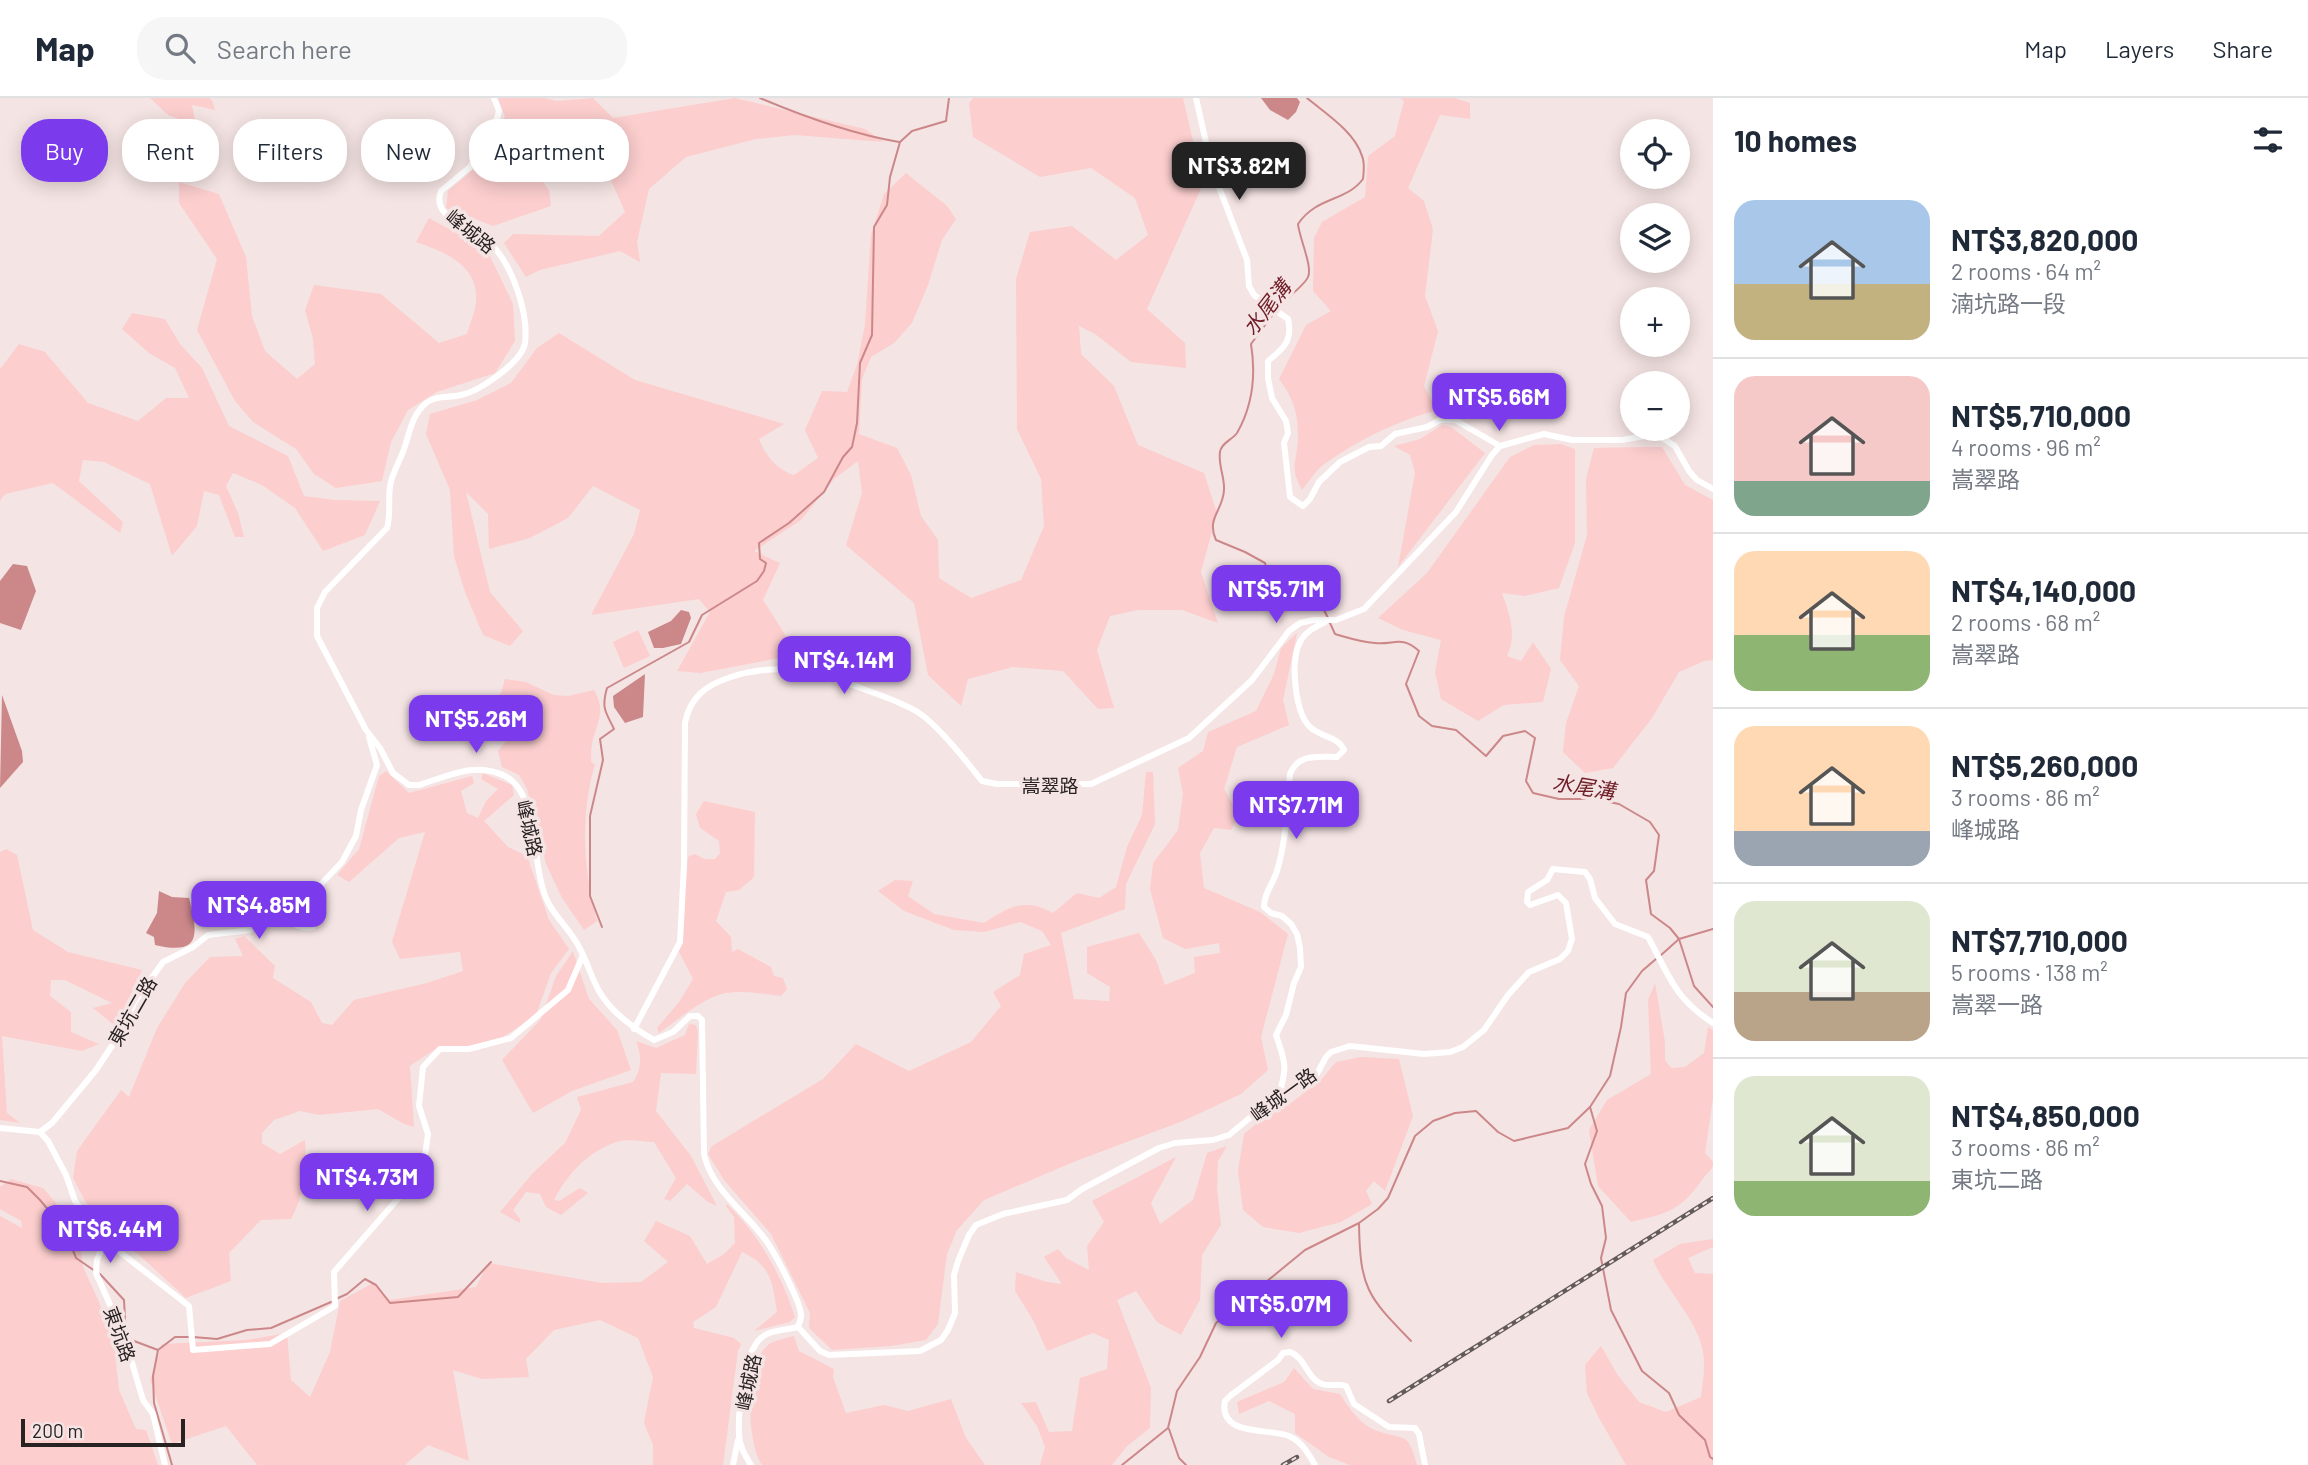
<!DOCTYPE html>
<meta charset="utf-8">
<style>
body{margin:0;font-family:Barlow,"Noto Sans TC",sans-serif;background:#f6f6f7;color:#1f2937;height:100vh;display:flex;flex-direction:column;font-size:26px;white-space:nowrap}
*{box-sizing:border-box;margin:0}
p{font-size:23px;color:#747a83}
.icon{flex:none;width:38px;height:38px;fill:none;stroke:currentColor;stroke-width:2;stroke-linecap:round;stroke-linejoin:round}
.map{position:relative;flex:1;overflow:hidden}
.panel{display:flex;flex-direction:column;background:#fff;width:595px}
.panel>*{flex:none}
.banner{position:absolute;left:21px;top:21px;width:665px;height:63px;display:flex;gap:14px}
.controls{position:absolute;left:1620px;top:21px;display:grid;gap:14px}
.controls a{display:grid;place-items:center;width:70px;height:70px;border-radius:50%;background:#fff;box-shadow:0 4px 18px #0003;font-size:35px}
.scale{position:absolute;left:21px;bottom:18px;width:164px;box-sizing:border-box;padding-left:7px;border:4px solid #282222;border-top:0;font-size:19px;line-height:24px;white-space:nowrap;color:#282222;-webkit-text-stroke:5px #f5e4e4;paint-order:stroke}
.price{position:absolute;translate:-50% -60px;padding:0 16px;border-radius:14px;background:#7c3aed;color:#fff;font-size:23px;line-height:46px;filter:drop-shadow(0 2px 4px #0008)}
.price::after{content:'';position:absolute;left:50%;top:42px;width:21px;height:16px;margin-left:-10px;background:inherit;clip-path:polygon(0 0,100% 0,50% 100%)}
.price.active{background:#222;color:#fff}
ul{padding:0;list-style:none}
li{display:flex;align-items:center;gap:21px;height:175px;padding:0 21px}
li+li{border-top:2px solid #e0e1e3}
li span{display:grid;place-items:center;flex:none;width:196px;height:140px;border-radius:21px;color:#555}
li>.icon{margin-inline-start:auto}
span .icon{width:84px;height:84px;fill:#fffc;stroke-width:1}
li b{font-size:30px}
h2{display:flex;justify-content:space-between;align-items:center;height:84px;padding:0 21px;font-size:30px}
.tag{padding:0 24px;border-radius:28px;background:#fff;box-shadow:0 4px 18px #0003;font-size:24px;line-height:63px}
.tag.active{background:#7c3aed;color:#fff}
header{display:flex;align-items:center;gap:42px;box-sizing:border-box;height:98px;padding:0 35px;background:#fff;border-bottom:2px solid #e0e1e3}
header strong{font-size:33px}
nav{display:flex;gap:38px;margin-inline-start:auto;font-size:24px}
.search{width:490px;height:63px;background:#f6f6f7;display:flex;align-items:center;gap:18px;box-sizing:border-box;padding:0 24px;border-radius:28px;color:#747a83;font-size:26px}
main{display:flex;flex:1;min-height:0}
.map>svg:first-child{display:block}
.green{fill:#fccece}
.water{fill:#cc8789}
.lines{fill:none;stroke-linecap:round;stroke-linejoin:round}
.stream{stroke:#cc8789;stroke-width:2}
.minor{stroke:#fff;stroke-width:6}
.rail-casing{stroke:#635a5a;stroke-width:4.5}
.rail{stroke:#f5e4e4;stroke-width:2;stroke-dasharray:5;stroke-linecap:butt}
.labels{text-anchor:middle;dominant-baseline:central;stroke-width:7;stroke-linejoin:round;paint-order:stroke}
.street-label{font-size:19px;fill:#282222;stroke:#f5e4e4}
.water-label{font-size:21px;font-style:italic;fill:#6f1d27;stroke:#f5e4e4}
</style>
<header>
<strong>Map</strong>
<div class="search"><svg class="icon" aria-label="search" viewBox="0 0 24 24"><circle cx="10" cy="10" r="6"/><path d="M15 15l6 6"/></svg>Search here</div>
<nav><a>Map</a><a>Layers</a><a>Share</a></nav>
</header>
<main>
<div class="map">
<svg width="1713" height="1367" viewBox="0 0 1713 1367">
<rect width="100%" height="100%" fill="#f5e4e4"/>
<g class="green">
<polygon points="150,0 209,0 212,2 215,12 192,7 196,27 168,17"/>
<polygon points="498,0 544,0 557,3 593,0 613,20 735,0 865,31 883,44 795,37 756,41 686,59 649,91 637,144 640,164 620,153 540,172 526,179 504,145 513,136 599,138 625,114 598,53 556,51 531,54 533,71 549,92 551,108 493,128 446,110 448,93 475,70 505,19"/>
<path d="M973,0H1183L1203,86L1147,211L1185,245L1186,270L1131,264L1095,236L1079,228L1081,256L1114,288L1138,347L1204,375L1217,415L1201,474L1218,525L1182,512H1138L1110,518L1097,552L1114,610L1098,611L1063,573L1013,569L968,581L961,608L928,577L914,505L846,447L862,395L858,363L834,381L801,422L754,453L780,465L763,502L791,546L785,559L700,575L677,573L710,514L699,501L591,517L634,436L640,412L593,388L568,420L530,440L489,451L488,416L466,394L490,494L523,533L510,548L483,537L465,494L454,458L450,392L426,336L430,316L477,302L511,285L537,250L559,235L635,282L784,326L759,341C765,357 777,372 794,377L818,360L805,332L822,293L847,294L857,267L865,226L871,137L884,96L906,75L947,108L956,121L942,142L928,187L912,225L894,245L871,259L862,281L859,336L897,350L911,377L921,418L938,442L939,480L971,500L1021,482L1044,428L1041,381L1017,331L1016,181L1030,134L1072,128L1116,162L1148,137L1135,100L1091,70L1040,79L973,39L969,5Z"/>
<path d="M1400,0H1455L1470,5V21L1440,17L1408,90L1424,103L1433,131L1425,198L1438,233L1424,288L1437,312C1397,323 1357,342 1323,367C1315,373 1309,384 1302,392C1288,366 1298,365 1298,338C1298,314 1293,300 1279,281L1306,227L1331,213L1313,193L1314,140L1322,124L1365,99L1368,58L1395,38L1404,3Z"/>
<path d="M179,84L219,96L246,159L252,218L265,253L297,281L315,266L313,241L305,212L314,187L381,196L439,245L467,236C470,226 475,214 476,204C479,167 445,154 416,144L429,120L487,152L513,206L515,243L495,275L437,294L408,312L391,344L382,383L336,390L314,376L296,351L253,324L235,303L197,232L217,161L179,105Z"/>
<polygon points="132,215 165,221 180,246 202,270 229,328 288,358 304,398 335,402 380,403 365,437 323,453 295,410 262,387 233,375 226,388 238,415 244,439 235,439 219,397 204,393 197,428 172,458 150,386 104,364 83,362 79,383 123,424 120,435 53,385 5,396 0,403 0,271 19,246 45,254 88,305 138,323 166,300 189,300 175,270 149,255 122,231"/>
<polygon points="1442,327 1451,329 1485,355 1398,469 1415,375 1410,357 1394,348 1420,341"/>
<path d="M1561,346L1575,351V445L1559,490L1525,498L1502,495C1510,518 1517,535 1507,558L1521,563L1533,544L1551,571L1543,604L1504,607L1478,623L1441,601L1435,574L1441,542L1403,532L1378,520L1427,475L1510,359L1534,347Z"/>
<polygon points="1641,349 1662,349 1685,387 1713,402 1713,562 1704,563 1679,574 1652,620 1613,670 1585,675 1563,654 1566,625 1579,588 1560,562 1564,519 1587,437 1586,381 1594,350"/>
<polygon points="638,532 650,558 624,570 613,544"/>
<path d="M1297,535L1283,602L1289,627L1237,649L1224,691L1239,717L1231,732L1214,730L1200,755L1204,790L1260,814L1288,836L1261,939L1268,972L1241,996L1183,1023L1076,1063L984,1102L957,1132L947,1156L938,1226L926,1242L891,1248L832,1252L809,1230L810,1215L771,1136L724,1082L708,1056L712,1048L823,981L856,946L909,973L971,944L1001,908L993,894L1020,877L1024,856L1051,847L1042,833L1020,824L984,834L954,832L904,813L878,793L895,782L913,783L908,798L934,816L984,825C1009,809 1025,799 1053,815L1077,795L1099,800L1116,789L1127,749L1142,717L1146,674H1153L1155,726L1126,786L1125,811L1061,835L1074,901L1109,903L1110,889L1087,875V849L1139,835L1156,862L1165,887L1195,875L1194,859L1220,855L1219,845L1185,851L1163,840L1150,791L1153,765L1178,732L1183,696L1178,670L1203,653L1208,634L1256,613L1274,576L1281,550Z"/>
<path d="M505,581L526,584L553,597L568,598L594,592C605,611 599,621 593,641C591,648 591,656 591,664L595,666C580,718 583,771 597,823L584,832L562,800L546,766L527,691L519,677L502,669L498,653L522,623L517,614L506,619L498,629L481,634L471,626L474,611L492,608L494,601L501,595Z"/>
<path d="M386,673L409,695L472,678L474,685L461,693L467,715L478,720L486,703L498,691L481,681L483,675L512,687L514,697L484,723L508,749L527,758L549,822L569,851L551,875L536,917L497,943L467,948H440L410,968L414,1029L404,1026L378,1011L319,1017L300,1013L274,1022L262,1035V1045L280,1056L305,1042C307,1072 305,1095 291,1121L261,1122L229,1155L231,1183L186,1200L138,1156L107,1133L85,1103L73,1080L77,1053L121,992L129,999L157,930L185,885L210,859L243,858L235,841L244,838L275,868L273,880L311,904L322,925L332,927L354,902L427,885L463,873L460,854L400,861L392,844L425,734L399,740L349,784L337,777L359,751L379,678Z"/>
<path d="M704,703L755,714L754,779L739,792L726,794L716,823L731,839L732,854L738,851L771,869L774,878L783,880L787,891L781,898C763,896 745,892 726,895C702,900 679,921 659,935L657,930L679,904L693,881L679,854L688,759L694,756L705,761H715L720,755L719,743L700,730L696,716Z"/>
<polygon points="6,751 17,757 33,832 68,854 142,872 117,929 93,910 112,905 65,882 51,882 50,898 71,914 71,934 99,946 82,953 2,938 7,1015 20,1025 0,1022 0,754"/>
<polygon points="573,853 589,901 617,932 631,972 572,993 533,1015 502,962 541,921 556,878"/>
<path d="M1655,885L1665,944V962L1671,970L1685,969L1704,955L1708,929L1713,932V1000L1705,1055L1713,1064C1713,1072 1710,1072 1705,1078C1681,1112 1670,1115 1631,1124L1598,1088L1589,1032L1607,1002L1651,976L1648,902Z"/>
<path d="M689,926L696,927L698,934L696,976L661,975L656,1013L691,1058L717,1108L708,1104L687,1086L670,1103L664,1101L676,1080L654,1044C644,1044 630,1041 620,1043C589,1052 568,1075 554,1102L559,1103L580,1090L588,1095L561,1117L546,1109L540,1096L526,1094L513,1112L520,1121V1125L500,1114L533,1075L565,1045L581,1012L577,999L633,984C642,971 642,958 636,943L656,950L685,937Z"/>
<polygon points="1361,959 1399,961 1413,1018 1385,1093 1374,1083 1366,1093 1372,1106 1341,1124 1299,1135 1263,1129 1243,1112 1238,1073 1244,1036 1266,1018 1291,1005 1321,982 1336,964"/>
<polygon points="1227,1048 1218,1063 1217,1090 1221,1127 1202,1157 1200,1202 1181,1237 1157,1224 1136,1193 1117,1202 1151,1290 1150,1330 1127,1348 1112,1367 1040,1367 1045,1349 1037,1328 1021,1305 1036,1304 1049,1334 1072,1333 1080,1280 1107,1271 1109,1242 1093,1235 1047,1253 1033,1222 1015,1193 1016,1174 1047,1184 1062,1186 1044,1159 1058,1151 1066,1160 1089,1172 1087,1148 1104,1124 1092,1103 1176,1059 1151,1105 1160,1126 1193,1102 1207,1055"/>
<polygon points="11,1081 43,1090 61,1111 72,1130 81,1153 83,1169 99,1204 115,1254 119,1292 136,1331 146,1332 158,1367 0,1367 0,1118 22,1130 21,1123 0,1111 0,1089"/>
<path d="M727,1106C759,1137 781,1176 795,1219L790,1224L754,1233L777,1214C772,1184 772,1168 742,1154L716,1209L693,1224L694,1230L734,1240L741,1246L738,1253L723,1367H653V1347L644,1325L653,1279L638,1240L600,1222L554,1232L526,1261L529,1279L482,1281L453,1272L469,1363L428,1347L405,1367H257L226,1328L172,1346L150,1282L162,1246L246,1242L287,1235L291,1282L310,1299L330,1254L340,1203L373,1185L390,1202L476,1189L488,1165L602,1185L641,1184L668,1164L644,1143L656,1123L690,1138L707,1166L724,1156L735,1145L734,1119L726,1108Z"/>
<path d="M1713,1141V1149L1688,1160L1695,1175L1713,1176V1367H1626L1599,1320L1587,1295L1585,1267L1601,1248L1617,1276L1639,1304L1666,1314L1701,1299C1703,1283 1706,1265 1702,1249C1694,1218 1666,1192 1653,1162L1680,1146Z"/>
<path d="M794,1238L799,1253L834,1271L833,1279L846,1315L884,1307L908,1313L951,1301L966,1340L985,1367H762C746,1345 745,1265 768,1247C774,1242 787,1240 794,1238Z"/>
<path d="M1294,1270L1313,1291L1340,1296C1348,1309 1361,1327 1375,1332C1403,1343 1408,1331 1417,1367H1350L1329,1359L1295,1335V1316L1269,1303L1239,1316L1237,1304L1284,1284Z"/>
</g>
<g class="water">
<polygon points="1261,0 1297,0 1300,4 1296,14 1288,22 1270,12"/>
<polygon points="13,466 27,468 36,493 21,532 0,525 0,483"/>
<polygon points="681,512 689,514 691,520 681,546 663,550 654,550 648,534 671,523"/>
<polygon points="645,576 643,619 625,625 614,609 613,598"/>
<polygon points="2,597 22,653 23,664 0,690"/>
<path d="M159,793L172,799L189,800C198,836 202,858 155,847L154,839L146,835L157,815Z"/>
</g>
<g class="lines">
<g class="stream">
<path d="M760,0C805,19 852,36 899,44"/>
<path d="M1277,211C1284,202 1305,187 1308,179C1313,169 1299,139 1298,126C1317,98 1346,104 1363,81C1364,73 1365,65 1362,58C1355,34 1325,15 1307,0"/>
<path d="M1274,215L1251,246C1256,277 1253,307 1237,335C1232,342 1221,345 1220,354C1218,367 1225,380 1224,392C1223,413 1206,420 1216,442L1245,454L1265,465C1277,506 1285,505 1324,512L1328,520"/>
<path d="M1330,525L1335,536C1349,540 1361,544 1375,545C1395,547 1401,537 1419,553L1406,586L1419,618L1432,628L1456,632L1486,658L1503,638L1525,633L1535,640L1526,683L1533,695L1559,701H1595L1619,706L1650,724L1659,737L1654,773L1646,782L1651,816L1670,830L1679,841L1694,888L1713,909"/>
<path d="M602,829L590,798V718L603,662L600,641L614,631C606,614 601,611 607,590L689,544L702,517L757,483L764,473L766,465L760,461L759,445L789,425L824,394L843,359L852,349L857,325L860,265L872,237L874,129L887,107L890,79L900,44L912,33L946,23L949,0"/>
<polyline points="1660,858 1679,841 1713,831"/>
<polyline points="1590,1009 1597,1033 1585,1066 1591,1086 1602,1108 1606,1140 1601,1160 1611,1212 1642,1273 1669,1295 1679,1317 1705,1342 1710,1359 1713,1361"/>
<polyline points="0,1083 27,1089 40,1102 65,1132 76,1160 95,1173"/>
<path d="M1359,1125C1360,1190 1367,1198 1411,1243"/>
<polyline points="100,1176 124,1202 126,1240 158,1252 153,1278 154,1305 172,1367"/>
<polyline points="336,1201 347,1196 365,1181 376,1187 390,1205 458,1199 491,1164"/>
<polyline points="193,1239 217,1241 247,1232 271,1230 331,1204"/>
<polyline points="158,1252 175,1239 188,1239"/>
<polyline points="1169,1331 1179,1360 1186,1367"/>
<polyline points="1122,1367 1168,1330 1177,1293 1200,1259 1216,1225 1305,1152 1359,1125 1378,1111 1388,1100 1415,1038 1433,1023 1455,1015 1476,1013 1498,1034 1514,1043 1568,1030 1590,1009 1610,978 1621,929 1626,895 1642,873 1656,861"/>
</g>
<g class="minor">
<path d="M494,0L499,13L497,21L470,69L441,93C430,122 476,130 491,146C512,167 529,215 525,245C522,264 480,293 461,297C449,300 436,297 426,305C412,317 410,333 405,348C401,362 392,374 390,388C388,402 391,417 387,430L325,494L317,510V538L366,632L380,650L393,675L409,687H419C448,678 476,663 505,678C541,696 530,773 549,806C557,821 571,833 579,849C587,863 591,879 599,893C611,914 633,930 654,942L673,934L690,918H698L702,922L704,1056C711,1090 744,1113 764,1140C773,1151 802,1206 801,1218C801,1222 799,1225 798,1229C786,1232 770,1232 761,1240C744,1254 738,1315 739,1336C739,1348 745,1357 751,1367"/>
<path d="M1196,0L1212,71L1247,162L1249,188L1254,197L1288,221C1293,243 1283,251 1268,263V280L1272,300L1286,323L1288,335L1284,345L1290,399L1303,408L1310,401L1319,384L1340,364L1369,349L1381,348L1395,336L1427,329L1440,322H1455L1500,348"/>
<path d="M634,931L680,844L684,767L685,625C690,599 706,587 731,579C780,563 819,574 866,592C883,598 900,604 916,613C935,624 968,665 982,683L997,686H1091L1189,640L1252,582L1289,533L1300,525L1313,522H1336L1364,511L1456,414L1492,357L1500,348L1544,336L1572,342H1622L1650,337L1659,338L1675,348L1689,373L1697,382L1713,391"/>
<path d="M1279,996C1288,968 1285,964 1276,937L1286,917L1294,885L1301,869L1300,850L1297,836L1291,826L1282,818L1271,815L1264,809C1264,795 1273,786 1277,773C1286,743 1288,707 1290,676C1298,655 1319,659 1337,659L1344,652C1338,638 1319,639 1309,628C1295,613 1290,563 1300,544C1305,534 1315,529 1325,524"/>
<polyline points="0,1030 40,1034 48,1043 66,1077 75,1103 102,1140 104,1145 97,1162 96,1175 111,1209 115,1233 130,1258 143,1302 153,1316 165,1367"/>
<path d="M40,1034L52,1025L96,972L125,928L134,905L163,864L193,849L208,837L250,832L266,815C282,816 297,833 313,829L309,806L322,785L342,764L356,738L361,712L377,667L369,639"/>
<polyline points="102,1140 189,1208 193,1252 270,1246 335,1208 334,1174 423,1072 428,1036 419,1008 423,969 440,951 469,951 511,940 568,892 583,857"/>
<path d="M798,1229L820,1253L829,1257L920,1253L941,1242L948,1232L955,1215L954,1177L958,1163L969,1137L976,1127L1003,1116L1067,1102L1082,1091L1159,1050L1175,1045L1213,1042L1229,1037L1279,996L1317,976L1326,959L1331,954L1350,948L1424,956L1450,954L1463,949L1484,932L1508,897L1529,874L1560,861L1568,853L1572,841L1566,805L1558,797L1530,807L1527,804L1528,794L1547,782L1553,771L1585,774L1590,781L1595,800L1615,826L1648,839C1669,877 1674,900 1713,925"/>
<polyline points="733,1367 738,1342"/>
<path d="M1315,1367C1308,1355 1302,1344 1289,1338C1269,1330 1218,1339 1225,1303L1230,1298L1278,1262L1283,1255L1290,1254C1306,1260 1307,1281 1322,1286C1330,1289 1338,1285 1346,1288L1354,1306L1389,1329L1415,1330L1419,1336L1425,1367"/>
</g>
<defs>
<g id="rail">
<polyline points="1389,1303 1713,1100"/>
<polyline points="1283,1367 1297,1359"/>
</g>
</defs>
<use href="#rail" class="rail-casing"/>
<use href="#rail" class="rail"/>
</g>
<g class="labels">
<g class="street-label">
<text transform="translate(471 133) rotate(39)">峰城路</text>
<text x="1050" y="687">嵩翠路</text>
<text transform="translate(530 730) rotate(77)">峰城路</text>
<text transform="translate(132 913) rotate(-60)">東坑二路</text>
<text transform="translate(1283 996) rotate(-36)">峰城一路</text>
<text transform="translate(120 1236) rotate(70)">東坑路</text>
<text transform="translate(748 1284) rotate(-78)">峰城路</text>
</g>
<g class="water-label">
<text transform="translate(1266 209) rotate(-52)">水尾溝</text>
<text transform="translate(1584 688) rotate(9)">水尾溝</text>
</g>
</g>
</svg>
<div class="controls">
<a><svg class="icon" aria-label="locate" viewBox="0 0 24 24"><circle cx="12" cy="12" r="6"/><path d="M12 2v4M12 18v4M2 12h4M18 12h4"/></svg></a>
<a><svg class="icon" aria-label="layers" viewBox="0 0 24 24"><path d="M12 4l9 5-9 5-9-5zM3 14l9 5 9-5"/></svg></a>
<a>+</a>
<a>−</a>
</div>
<div class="scale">200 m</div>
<b class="price active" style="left:1239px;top:104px">NT$3.82M</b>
<b class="price" style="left:1499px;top:335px">NT$5.66M</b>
<b class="price" style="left:1276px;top:527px">NT$5.71M</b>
<b class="price" style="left:844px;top:598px">NT$4.14M</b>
<b class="price" style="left:476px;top:657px">NT$5.26M</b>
<b class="price" style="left:1296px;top:743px">NT$7.71M</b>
<b class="price" style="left:259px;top:843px">NT$4.85M</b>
<b class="price" style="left:367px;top:1115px">NT$4.73M</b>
<b class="price" style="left:110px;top:1167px">NT$6.44M</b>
<b class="price" style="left:1281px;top:1242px">NT$5.07M</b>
<div class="banner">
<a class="tag active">Buy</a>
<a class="tag">Rent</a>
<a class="tag">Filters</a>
<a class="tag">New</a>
<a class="tag">Apartment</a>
</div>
</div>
<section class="panel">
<h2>10 homes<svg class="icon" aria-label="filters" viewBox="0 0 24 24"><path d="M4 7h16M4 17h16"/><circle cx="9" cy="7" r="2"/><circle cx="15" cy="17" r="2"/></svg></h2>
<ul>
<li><span style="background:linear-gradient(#a9c7e8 60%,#c2b280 0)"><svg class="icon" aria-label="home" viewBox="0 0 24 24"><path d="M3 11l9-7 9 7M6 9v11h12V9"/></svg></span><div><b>NT$3,820,000</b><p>2 rooms · 64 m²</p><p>湳坑路一段</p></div></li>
<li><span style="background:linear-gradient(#f6c9c9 75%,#7fa58c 0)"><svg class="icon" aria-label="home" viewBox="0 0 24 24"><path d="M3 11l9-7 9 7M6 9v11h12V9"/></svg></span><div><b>NT$5,710,000</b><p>4 rooms · 96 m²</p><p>嵩翠路</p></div></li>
<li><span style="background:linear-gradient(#ffd9b3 60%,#8fb573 0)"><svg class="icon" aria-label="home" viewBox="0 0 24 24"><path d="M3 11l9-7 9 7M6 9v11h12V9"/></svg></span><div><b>NT$4,140,000</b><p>2 rooms · 68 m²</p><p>嵩翠路</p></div></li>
<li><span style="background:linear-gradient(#ffd9b3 75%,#9aa5b1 0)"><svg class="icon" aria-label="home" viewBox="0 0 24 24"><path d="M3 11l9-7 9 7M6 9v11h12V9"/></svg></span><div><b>NT$5,260,000</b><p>3 rooms · 86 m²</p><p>峰城路</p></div></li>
<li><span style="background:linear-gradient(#dfe7d0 65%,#b9a48a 0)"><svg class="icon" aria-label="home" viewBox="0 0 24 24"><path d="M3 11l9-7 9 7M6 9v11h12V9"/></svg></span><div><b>NT$7,710,000</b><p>5 rooms · 138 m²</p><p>嵩翠一路</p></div></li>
<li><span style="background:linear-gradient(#dfe7d0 75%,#8fb573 0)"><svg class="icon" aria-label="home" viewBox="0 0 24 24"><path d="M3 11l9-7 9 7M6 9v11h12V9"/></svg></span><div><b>NT$4,850,000</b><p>3 rooms · 86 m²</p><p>東坑二路</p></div></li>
</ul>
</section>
</main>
